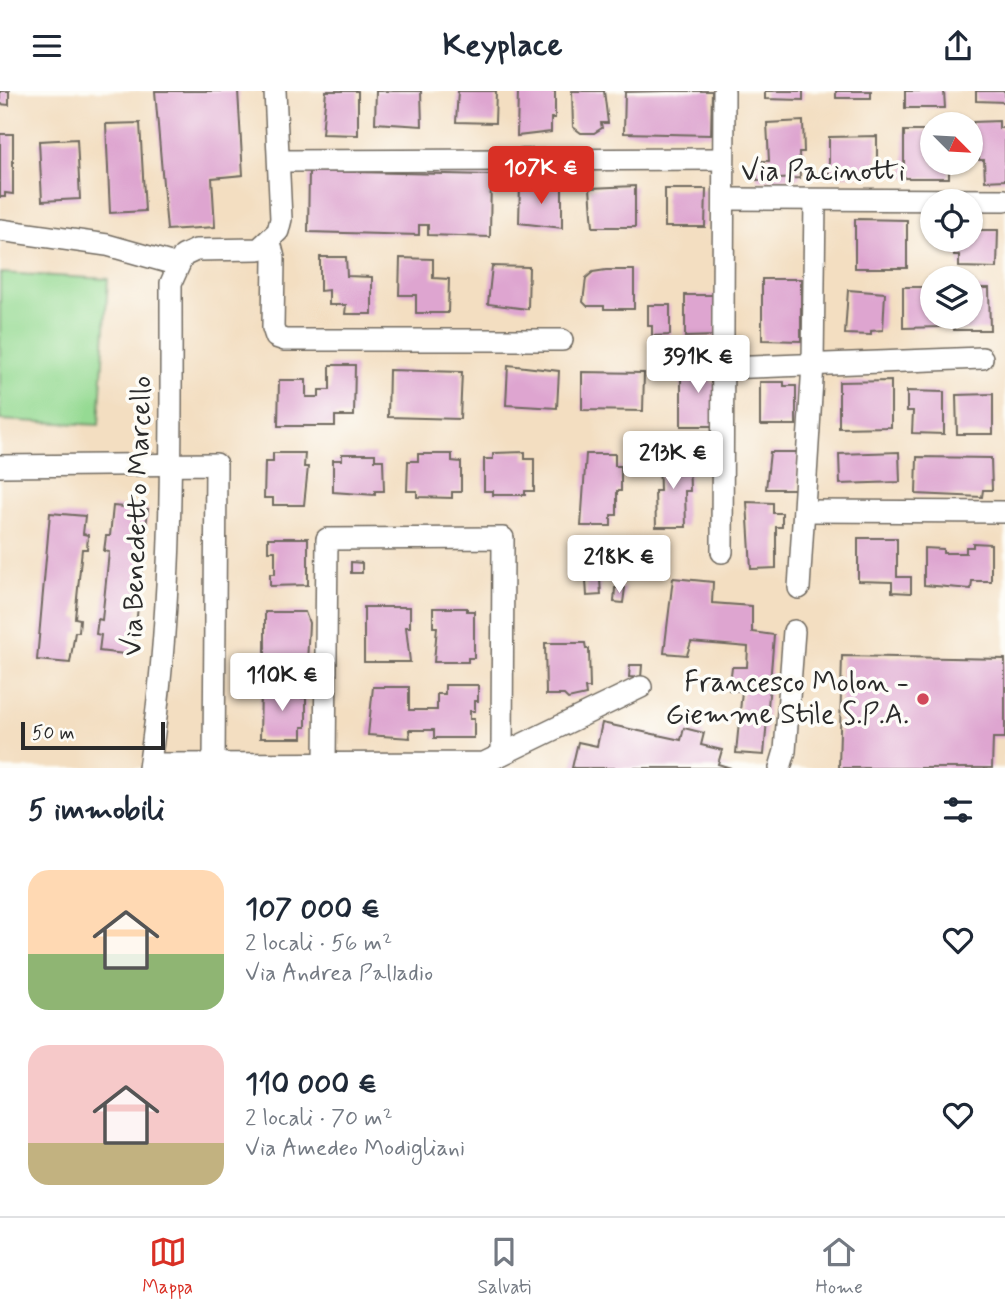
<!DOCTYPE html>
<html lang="it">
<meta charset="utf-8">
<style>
body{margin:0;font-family:Mynerve,sans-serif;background:#f6f6f7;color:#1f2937;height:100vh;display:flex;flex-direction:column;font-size:26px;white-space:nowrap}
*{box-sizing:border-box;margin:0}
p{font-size:23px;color:#747a83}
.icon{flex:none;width:38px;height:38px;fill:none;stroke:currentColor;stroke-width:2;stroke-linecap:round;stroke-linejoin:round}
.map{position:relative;height:677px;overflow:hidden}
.details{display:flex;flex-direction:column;background:#fff;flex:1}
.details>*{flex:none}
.needle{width:46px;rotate:114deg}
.fabs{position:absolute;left:920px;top:21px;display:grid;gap:14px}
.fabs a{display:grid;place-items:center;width:63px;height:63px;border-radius:50%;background:#fff;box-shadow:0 2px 5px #0004;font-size:35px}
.scale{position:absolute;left:21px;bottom:18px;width:144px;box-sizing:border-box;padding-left:7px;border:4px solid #2b2b2b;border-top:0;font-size:19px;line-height:24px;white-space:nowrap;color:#2b2b2b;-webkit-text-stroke:5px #fdfcf7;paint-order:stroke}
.price{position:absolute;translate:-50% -60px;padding:0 16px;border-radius:7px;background:#fff;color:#222;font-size:23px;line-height:46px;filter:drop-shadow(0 2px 4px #0008)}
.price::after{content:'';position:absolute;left:50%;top:42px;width:21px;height:16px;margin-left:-10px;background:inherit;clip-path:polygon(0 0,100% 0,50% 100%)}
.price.active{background:#d93025;color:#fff}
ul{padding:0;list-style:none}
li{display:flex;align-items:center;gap:21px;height:175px;padding:0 28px}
li span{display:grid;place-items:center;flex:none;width:196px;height:140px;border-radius:21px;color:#555}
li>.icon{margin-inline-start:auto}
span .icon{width:84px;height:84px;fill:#fffc;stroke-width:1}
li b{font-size:30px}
h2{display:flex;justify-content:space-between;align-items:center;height:84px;padding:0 28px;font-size:30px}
header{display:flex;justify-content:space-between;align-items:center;height:91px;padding:0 28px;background:#fff;font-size:32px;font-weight:700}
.tab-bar{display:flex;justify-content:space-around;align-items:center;height:98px;border-top:2px solid #e0e1e3;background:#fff;font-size:19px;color:#747a83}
.tab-bar a{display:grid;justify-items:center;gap:4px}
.tab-bar .active{color:#d93025}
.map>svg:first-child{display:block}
.green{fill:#95da93;stroke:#60825f;stroke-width:2}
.building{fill:#dea5d0}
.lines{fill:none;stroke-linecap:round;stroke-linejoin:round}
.minor-casing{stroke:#716a60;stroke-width:24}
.minor{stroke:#fff;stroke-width:21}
.poi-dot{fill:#d1495b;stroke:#fdfcf7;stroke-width:2.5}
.labels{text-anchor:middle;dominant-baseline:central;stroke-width:7;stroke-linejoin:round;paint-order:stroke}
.street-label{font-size:28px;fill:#2b2b2b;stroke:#fdfcf7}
.poi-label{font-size:28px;fill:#2b2b2b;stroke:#fdfcf7;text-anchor:end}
</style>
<header><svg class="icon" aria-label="menu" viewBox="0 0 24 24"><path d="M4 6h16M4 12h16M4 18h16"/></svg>Keyplace<svg class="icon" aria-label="share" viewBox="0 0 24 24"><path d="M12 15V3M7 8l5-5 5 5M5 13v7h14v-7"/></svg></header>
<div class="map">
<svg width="1005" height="677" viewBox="0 0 1005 677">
<rect width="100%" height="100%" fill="#fdfcf7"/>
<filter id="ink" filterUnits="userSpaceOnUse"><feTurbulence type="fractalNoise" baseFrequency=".0143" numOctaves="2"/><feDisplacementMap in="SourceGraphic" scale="14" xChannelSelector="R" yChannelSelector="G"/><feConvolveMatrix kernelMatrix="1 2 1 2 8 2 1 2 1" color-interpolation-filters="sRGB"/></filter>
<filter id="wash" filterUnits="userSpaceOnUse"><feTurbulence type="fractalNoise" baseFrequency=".00686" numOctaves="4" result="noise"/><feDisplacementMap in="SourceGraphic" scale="28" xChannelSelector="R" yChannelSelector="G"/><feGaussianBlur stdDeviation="1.57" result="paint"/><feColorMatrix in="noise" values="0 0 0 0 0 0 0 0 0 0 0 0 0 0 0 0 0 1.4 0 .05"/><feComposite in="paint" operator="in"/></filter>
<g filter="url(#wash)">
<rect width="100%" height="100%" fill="#f3dec1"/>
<polygon class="green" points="0,182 108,188 99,334 0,329"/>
<g id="blocks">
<g class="building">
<polygon points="0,0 9,0 9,14 0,13"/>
<polygon points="155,0 238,0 243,84 212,87 215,136 167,139"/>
<polygon points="326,0 358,0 358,44 322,43"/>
<polygon points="376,0 421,0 422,35 375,32"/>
<polygon points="458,0 496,0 495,32 456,31"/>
<polygon points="518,0 555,0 555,27 551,27 551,41 517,45"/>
<polygon points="572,0 604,0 608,32 601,32 602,37 594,42 581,42 573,36"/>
<polygon points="668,0 712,0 711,44 624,42 625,1"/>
<polygon points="765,0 803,0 803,9 765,8"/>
<rect x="836" y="0" width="35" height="7"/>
<polygon points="905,0 944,0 945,17 905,17"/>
<polygon points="976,0 1005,0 1005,11 976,10"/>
<polygon points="803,30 804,61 799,61 800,87 757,89 757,70 769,70 767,32"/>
<polygon points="999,30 999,37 1005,37 1005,89 985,90 984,69 979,69 979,61 974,61 973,31"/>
<polygon points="140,32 145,120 110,122 106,33"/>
<polygon points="904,40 933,40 933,72 949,72 949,87 904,87"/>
<polygon points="0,43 13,43 13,103 5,102 5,106 0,106"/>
<polygon points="877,45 877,84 829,85 829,46"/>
<polygon points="77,48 80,108 42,110 39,50"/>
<polygon points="309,80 491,84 490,146 428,144 428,134 419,134 419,144 308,141"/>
<polygon points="520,93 562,97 562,137 519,132"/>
<polygon points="635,95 635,136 593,136 590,97"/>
<polygon points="665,98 706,98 705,136 665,136"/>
<polygon points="855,128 907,129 907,177 855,177"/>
<polygon points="971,139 998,139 997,177 959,176 959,164 954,164 955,149 971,149"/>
<polygon points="320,166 346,166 347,185 372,186 372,223 345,223 346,214 329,214 329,199 320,200"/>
<polygon points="400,167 433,168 433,187 449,188 448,222 416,222 416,204 399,204"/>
<polygon points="492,175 529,176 528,218 488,213"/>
<polygon points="606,179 634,179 634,218 604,218 604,215 587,215 583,211 586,187 593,181"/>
<polygon points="762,188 801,188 801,250 762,249"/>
<polygon points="903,196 933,196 933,226 940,226 940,236 903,237"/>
<polygon points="971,197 989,197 990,239 954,239 954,226 971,226"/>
<polygon points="848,199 885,202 883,239 871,240 871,244 845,243"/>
<polygon points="685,204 716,204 717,245 685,246"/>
<polygon points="648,214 670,214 670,244 652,245 652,235 648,235"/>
<polygon points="681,269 711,270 711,292 718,292 717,335 681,335"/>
<polygon points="330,274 355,274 354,325 335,325 335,335 278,335 279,289 306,289 306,306 319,306 319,299 330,299"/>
<polygon points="508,274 559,280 557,317 506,314"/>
<polygon points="389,279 462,281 460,328 388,326"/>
<polygon points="582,281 644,282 643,320 582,319"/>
<polygon points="891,290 891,336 839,337 839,291"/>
<polygon points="760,291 784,291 784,295 796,295 796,334 760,334"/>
<polygon points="907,300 944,301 944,343 912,342 913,320 907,320"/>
<polygon points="993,303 993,343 957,343 956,304"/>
<polygon points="525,361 525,368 534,368 534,400 525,400 525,404 493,404 493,400 484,400 484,368 493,368 493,362"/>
<polygon points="770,361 798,361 797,398 766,398"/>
<polygon points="899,361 900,391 840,393 839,363"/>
<polygon points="273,362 305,362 304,376 308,376 304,414 273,414 273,407 264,407 265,371 273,371"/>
<polygon points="342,363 375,363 375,369 383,369 384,400 375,400 375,404 333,401 333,369 342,369"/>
<polygon points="418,363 452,363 452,370 461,371 461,401 452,401 452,407 417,406 417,400 407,400 408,370 418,370"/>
<polygon points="586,363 615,363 615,375 621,375 621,400 617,400 617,424 611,424 611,435 581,435"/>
<polygon points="689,364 690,400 685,400 686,436 656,436 655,400 660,400 659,365"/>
<polygon points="917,366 991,367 992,399 983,399 982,406 916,403"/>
<polygon points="747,411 773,412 773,422 782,422 782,436 776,436 776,477 751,478"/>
<polygon points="113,415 148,418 133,564 99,560 101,544 96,543 98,528 102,529 109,461 104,460 106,445 110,445"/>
<polygon points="50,422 85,425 83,443 88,444 87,458 82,458 75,527 80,528 79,541 75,541 70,572 37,569"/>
<polygon points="268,447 308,447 308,494 270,495 270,483 275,483 275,460 268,460"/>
<polygon points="858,447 897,447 897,486 911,486 911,502 892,501 892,491 858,490"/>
<polygon points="973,452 991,453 991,490 972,490 971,498 924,494 924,457 943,458 943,462 966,462 966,456 973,456"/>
<polygon points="351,471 362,472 362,482 351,482"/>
<polygon points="673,487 713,491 712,512 752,515 752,541 774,544 764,664 736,662 742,600 729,599 732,576 747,576 748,556 691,551 687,564 664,562"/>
<polygon points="600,488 601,504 587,505 586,489"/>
<polygon points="615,497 625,497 623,512 614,511"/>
<polygon points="364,516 410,516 410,536 406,536 410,571 364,571"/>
<polygon points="433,517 467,517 467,520 474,520 474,567 468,567 468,571 434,571 437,536 433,536"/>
<polygon points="265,521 305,521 309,532 307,573 265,573"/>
<polygon points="545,552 585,552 586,558 589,558 590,597 585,597 586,604 568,608 564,604 546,604"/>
<polygon points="842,565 1005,568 1005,647 993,647 992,677 839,677"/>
<polygon points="630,574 642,574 641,587 629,586"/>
<polygon points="445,594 478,594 478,610 475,610 475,620 470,620 470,628 474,628 474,647 434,647 434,639 409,639 410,647 368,644 373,596 409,596 409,619 437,619 437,603 445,603"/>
<polygon points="261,596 302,596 302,607 306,607 306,636 302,636 302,647 260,647"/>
<polygon points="602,632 681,649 684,637 704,642 701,654 722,659 718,673 731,677 572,677 578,651 597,655"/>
</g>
</g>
</g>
<g filter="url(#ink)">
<use href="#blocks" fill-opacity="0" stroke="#716a60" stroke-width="2"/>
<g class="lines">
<defs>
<g id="minor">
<polyline points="280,70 723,68"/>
<polyline points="725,108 1005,109"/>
<polyline points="0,139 107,154 178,174"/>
<polyline points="270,151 274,167 273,237 276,246 285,249 562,249"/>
<polyline points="725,277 982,267"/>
<polyline points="0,375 216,373 214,673"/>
<polyline points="804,420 1005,421"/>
<polyline points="722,461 724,0"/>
<polyline points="799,497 813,273 815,109"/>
<polyline points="150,673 484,672 641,596"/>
<polyline points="325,673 327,448 503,447 502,663"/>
<path d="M149,677C174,517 171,354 171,192L183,165L196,159L259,158L278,140L281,128L275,0"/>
<polyline points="780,677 785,660 794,540"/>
</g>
</defs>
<use href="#minor" class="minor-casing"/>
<use href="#minor" class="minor"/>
</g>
</g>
<circle class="poi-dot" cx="923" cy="608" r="7"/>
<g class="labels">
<g class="street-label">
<text x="823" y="81">Via Pacinotti</text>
<text transform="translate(138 425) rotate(-88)">Via Benedetto Marcello</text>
</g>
<g class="poi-label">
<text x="909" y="592">Francesco Molon -<tspan x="909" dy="32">Giemme Stile S.P.A.</tspan></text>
</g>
</g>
</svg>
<div class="fabs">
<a><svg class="needle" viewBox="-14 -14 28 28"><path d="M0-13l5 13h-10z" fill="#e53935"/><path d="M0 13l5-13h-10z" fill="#747a83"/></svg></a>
<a><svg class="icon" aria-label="locate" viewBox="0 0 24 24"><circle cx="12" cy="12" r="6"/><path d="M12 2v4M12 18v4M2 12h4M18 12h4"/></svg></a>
<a><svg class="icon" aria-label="layers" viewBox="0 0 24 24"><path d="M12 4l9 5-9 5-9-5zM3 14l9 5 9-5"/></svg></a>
</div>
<div class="scale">50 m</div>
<b class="price active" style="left:541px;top:115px">107K €</b>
<b class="price" style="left:698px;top:304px">391K €</b>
<b class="price" style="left:673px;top:400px">213K €</b>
<b class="price" style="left:619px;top:504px">218K €</b>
<b class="price" style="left:282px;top:622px">110K €</b>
</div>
<section class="details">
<h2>5 immobili<svg class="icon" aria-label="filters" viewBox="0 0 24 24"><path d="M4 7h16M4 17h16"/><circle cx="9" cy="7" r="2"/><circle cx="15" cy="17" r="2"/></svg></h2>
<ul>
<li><span style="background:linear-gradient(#ffd9b3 60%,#8fb573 0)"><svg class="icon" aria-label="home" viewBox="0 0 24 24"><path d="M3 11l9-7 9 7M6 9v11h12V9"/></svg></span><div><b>107 000 €</b><p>2 locali · 56 m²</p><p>Via Andrea Palladio</p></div><svg class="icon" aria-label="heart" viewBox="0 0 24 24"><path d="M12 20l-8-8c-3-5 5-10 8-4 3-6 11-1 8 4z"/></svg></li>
<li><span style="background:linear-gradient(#f6c9c9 70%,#c2b280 0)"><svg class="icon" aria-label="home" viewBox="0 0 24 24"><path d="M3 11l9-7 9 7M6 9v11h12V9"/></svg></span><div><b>110 000 €</b><p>2 locali · 70 m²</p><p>Via Amedeo Modigliani</p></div><svg class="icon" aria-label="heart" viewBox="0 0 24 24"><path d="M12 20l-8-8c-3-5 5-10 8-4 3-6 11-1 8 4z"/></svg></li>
</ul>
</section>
<nav class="tab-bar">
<a class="active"><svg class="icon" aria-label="map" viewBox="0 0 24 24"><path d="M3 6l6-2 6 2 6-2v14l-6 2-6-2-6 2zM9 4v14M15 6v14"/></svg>Mappa</a>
<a><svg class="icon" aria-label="saved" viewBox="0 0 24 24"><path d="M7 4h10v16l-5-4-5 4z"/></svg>Salvati</a>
<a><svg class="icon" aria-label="home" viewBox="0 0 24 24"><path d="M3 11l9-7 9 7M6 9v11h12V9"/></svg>Home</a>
</nav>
